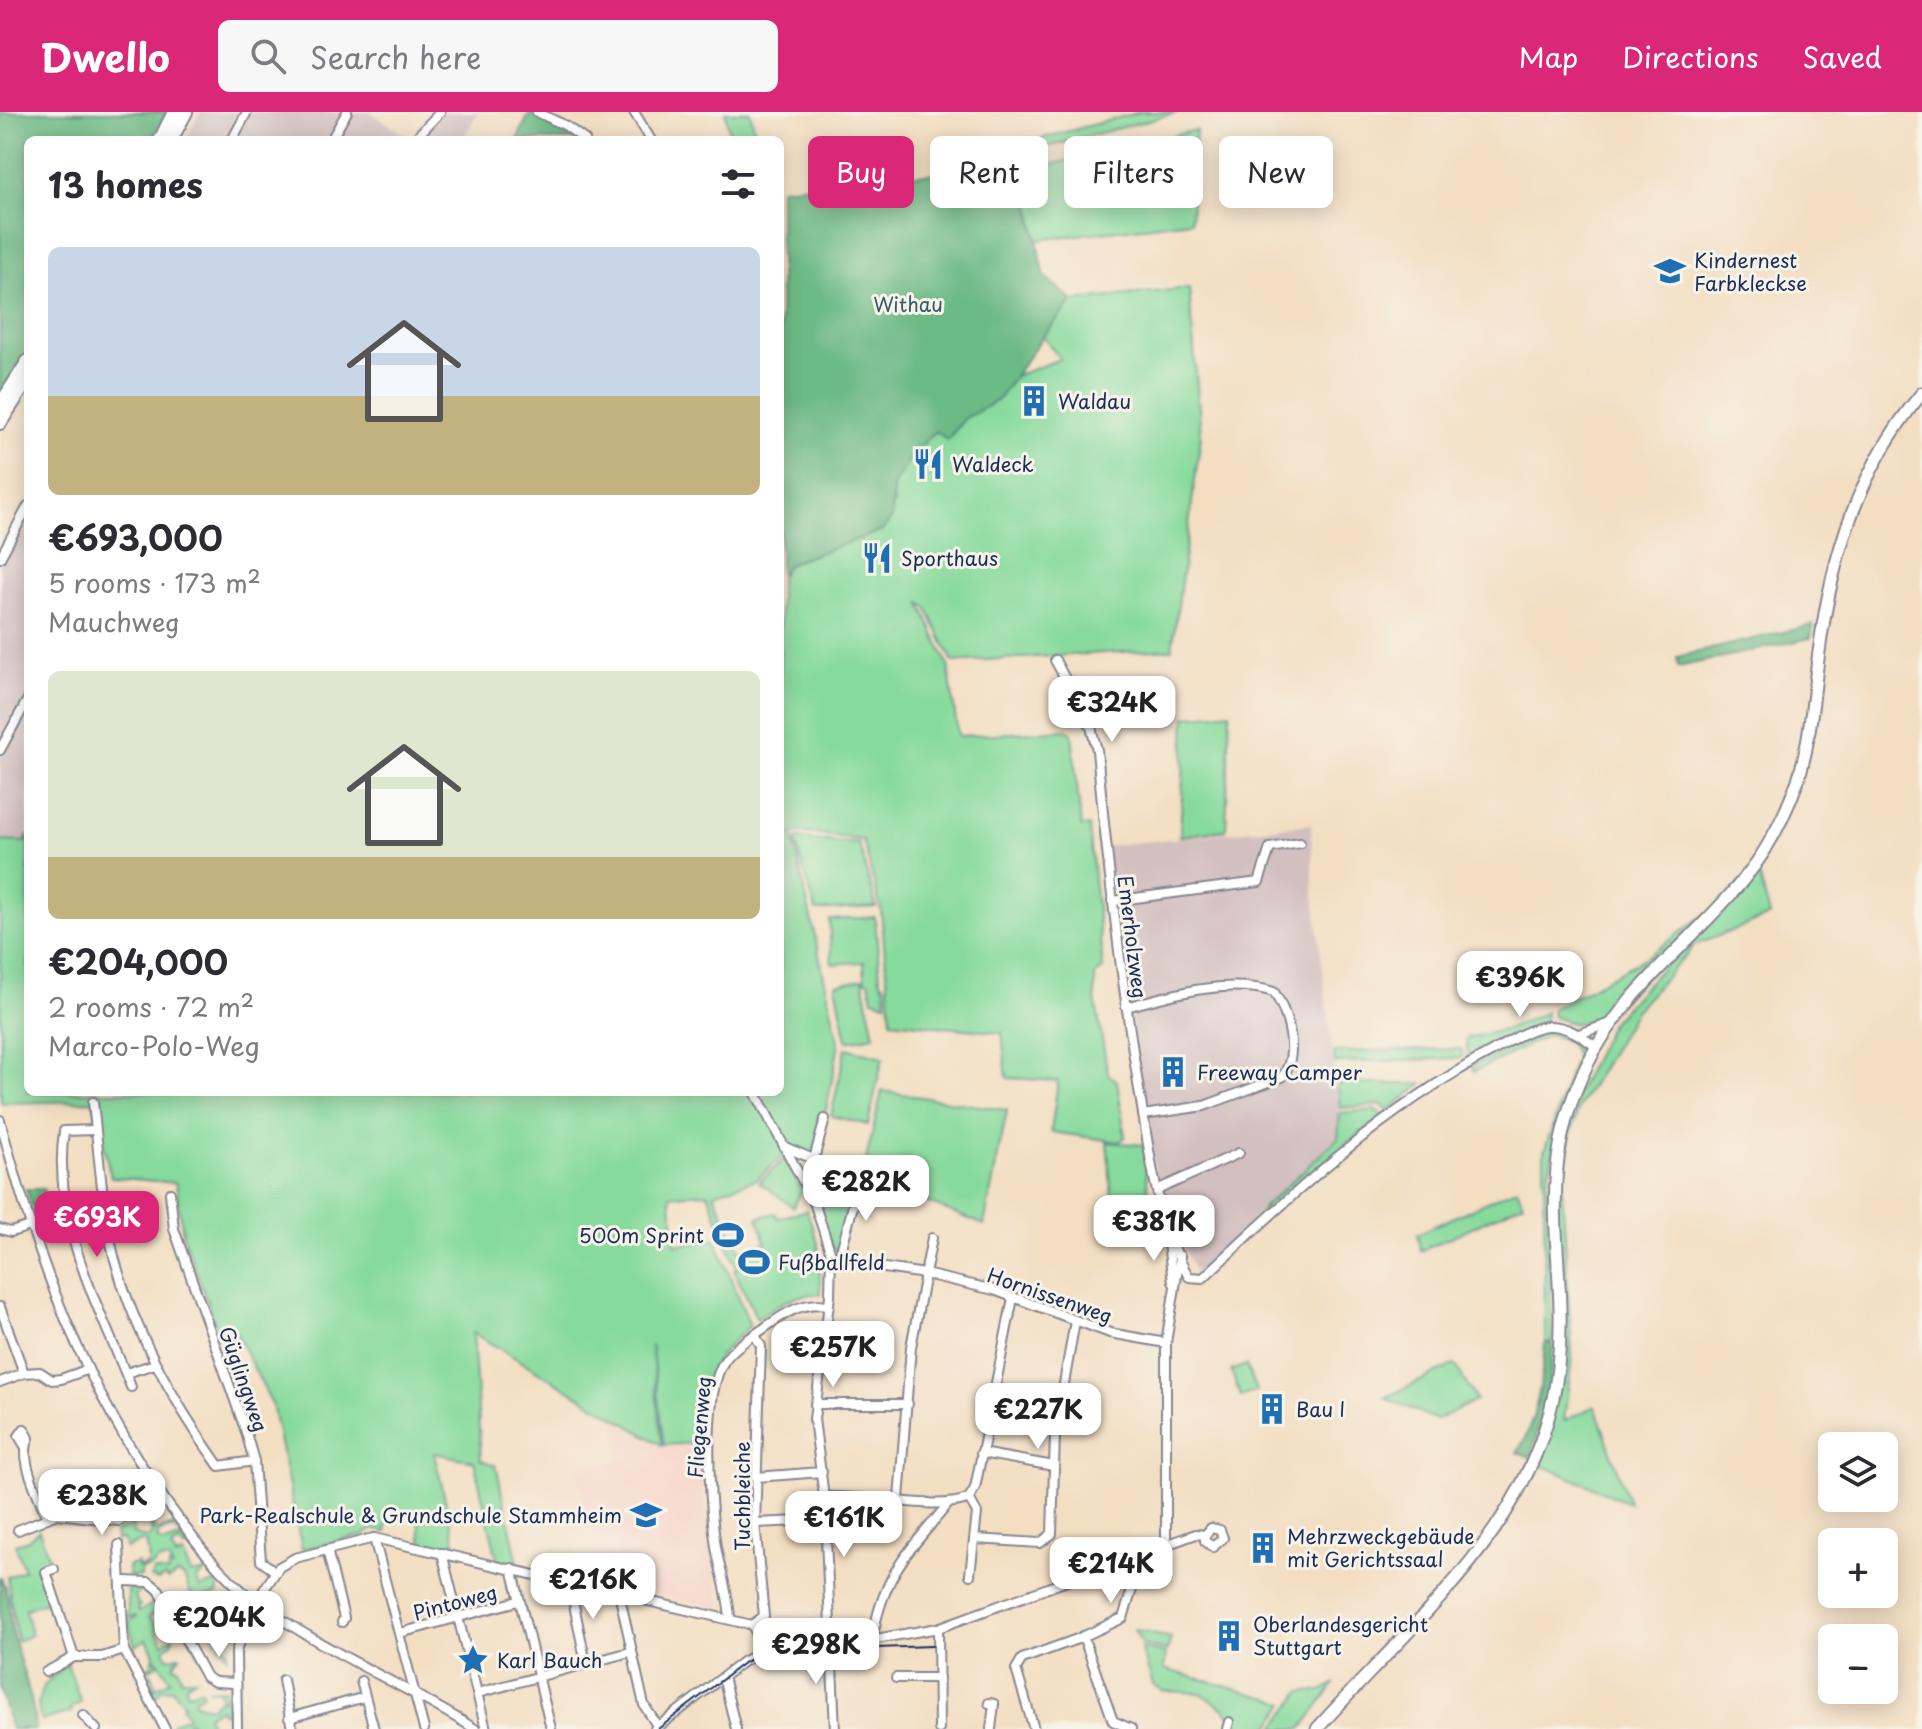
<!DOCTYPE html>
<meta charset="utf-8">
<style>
body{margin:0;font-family:"Playpen Sans",sans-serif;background:#f7f7f7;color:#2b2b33;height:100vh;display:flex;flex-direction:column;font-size:30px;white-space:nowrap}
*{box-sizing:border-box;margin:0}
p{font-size:26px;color:#7c7c81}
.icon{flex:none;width:44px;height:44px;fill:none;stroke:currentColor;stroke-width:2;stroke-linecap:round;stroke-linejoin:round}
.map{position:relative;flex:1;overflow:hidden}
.panel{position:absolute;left:24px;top:24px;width:760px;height:960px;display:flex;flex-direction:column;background:#fff;border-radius:12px;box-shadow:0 4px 20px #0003}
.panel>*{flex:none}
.banner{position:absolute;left:808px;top:24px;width:760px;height:72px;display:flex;gap:16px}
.controls{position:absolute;left:1818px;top:1320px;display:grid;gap:16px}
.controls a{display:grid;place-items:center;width:80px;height:80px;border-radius:12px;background:#fff;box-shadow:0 4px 20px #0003;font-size:40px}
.price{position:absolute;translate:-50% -68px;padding:0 18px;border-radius:16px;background:#fff;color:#222;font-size:26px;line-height:52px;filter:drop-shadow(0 2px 4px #0008)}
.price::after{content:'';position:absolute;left:50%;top:48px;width:24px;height:18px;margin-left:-12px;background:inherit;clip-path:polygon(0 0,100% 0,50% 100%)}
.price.on{background:#db2777;color:#fff}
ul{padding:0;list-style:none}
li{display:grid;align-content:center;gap:16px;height:424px;padding:0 24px}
li span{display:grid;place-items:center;height:248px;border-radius:12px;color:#555}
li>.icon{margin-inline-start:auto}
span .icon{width:144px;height:144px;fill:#fffc;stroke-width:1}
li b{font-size:34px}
h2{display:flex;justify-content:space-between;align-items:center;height:96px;padding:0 24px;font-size:34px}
.tag{padding:0 28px;border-radius:12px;background:#fff;box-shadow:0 4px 20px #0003;font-size:28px;line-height:72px}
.tag.on{background:#db2777;color:#fff}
header{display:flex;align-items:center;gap:48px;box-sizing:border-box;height:112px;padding:0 40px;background:#db2777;color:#fff}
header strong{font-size:38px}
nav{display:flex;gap:44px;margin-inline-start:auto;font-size:28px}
.search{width:560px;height:72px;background:#f7f7f7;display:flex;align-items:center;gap:20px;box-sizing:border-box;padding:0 28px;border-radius:12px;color:#7c7c81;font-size:30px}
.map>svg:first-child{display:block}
.built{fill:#f7d1c6}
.industrial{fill:#d2bfbf}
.green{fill:#86da9c;stroke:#50847d;stroke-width:2}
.forest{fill:#6cba84;stroke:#447471;stroke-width:2}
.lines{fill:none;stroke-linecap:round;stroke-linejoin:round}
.minor-casing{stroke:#878690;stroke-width:12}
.major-casing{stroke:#878690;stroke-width:15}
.highway-casing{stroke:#878690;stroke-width:16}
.minor{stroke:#fff;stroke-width:8}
.major{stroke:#fff;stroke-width:11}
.highway{stroke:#fff;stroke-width:12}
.tram{stroke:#1b2f5e;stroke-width:2}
.labels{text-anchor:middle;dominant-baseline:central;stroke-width:6;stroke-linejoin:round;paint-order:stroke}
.poi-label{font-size:20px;fill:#1b2f5e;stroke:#f7f3e8;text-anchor:start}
.park-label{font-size:20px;fill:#365a6e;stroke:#f7f3e8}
.street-label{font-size:20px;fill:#1b2f5e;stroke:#f7f3e8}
</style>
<header>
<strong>Dwello</strong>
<div class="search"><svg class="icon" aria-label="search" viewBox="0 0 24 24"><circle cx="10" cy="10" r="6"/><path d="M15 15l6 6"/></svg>Search here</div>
<nav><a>Map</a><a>Directions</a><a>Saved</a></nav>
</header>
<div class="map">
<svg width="1922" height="1617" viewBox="0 0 1922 1617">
<rect width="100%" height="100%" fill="#f7f3e8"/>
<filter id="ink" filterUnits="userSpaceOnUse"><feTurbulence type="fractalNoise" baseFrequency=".0125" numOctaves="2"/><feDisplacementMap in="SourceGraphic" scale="16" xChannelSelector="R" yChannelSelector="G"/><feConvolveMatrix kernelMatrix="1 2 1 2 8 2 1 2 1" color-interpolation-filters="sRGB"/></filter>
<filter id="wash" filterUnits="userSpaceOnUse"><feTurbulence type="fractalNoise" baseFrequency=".006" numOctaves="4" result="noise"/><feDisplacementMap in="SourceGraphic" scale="32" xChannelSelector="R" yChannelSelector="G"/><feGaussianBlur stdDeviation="1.8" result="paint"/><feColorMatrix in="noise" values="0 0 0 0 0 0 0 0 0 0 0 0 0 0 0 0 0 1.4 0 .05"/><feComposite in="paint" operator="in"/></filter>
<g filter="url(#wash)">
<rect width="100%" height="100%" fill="#f3dec2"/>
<polygon class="built" points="614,1309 662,1336 701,1334 704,1391 721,1496 653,1481 651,1474 638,1471 636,1478 601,1473 576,1356 622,1347"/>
<g class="industrial">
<polygon points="200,0 370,0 413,28 440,0 478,0 463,28 185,28"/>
<polygon points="28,386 28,722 26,730 0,728 0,437"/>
<polygon points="1311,712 1313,773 1339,998 1337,1025 1264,1093 1237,1128 1206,1157 1195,1160 1183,1134 1172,1125 1161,1099 1105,734"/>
</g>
<g class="green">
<polygon points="725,0 750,0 757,28 731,28"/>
<polygon points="1140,0 1179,0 1025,41 1028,30"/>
<polygon points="1196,18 1191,109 1037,128 1024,59"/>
<path d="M1189,176L1201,323L1172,537L953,550L927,496L920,490L948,553L958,624L1068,618L1072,622L1081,714H1089L1103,857L1095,863V886L1108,962L1117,969L1125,1025L1119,1030L1051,1020L1058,969L1007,966L1002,921L891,909L881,798L863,728C843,727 809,718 792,722L839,932L823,1013L812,1042L786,1041L757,1067L714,1081L740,1139L766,1131L758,1106L775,1101L778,1106L807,1098L818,1132L821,1182C794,1181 779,1192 757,1207L734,1158L737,1157L708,1081L670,1083L676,1133L715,1127L750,1214C702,1255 703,1270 701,1331L664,1333L651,1233L662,1333L473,1221L481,1348L496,1353L519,1455L498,1451L474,1349L434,1341L458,1442L422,1434L418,1398L387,1408L386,1420L373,1417L364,1423L302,1437L272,1292L235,1219L217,1217L183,1123L176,1071L111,1065L93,989L1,991L0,729L25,730L28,723V980H780V465L785,455L795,449L882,419L894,390L892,374L915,339L936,319L948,327L964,307L998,288L1012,265L1060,247L1043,224L1073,189Z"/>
<polygon points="1230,600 1226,718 1180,724 1186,605"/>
<polygon points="800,727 859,732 876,795 816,799 795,729"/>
<polygon points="1751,759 1760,766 1770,804 1695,833 1635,899 1579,995 1566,1039 1562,1076 1572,1245 1564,1309 1595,1294 1629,1391 1534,1350 1558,1253 1553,1115 1565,1006 1611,911"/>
<polygon points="1705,802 1600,912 1572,911 1553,905 1552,897 1647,845"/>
<polygon points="875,805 880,867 885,875 886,891 873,887 869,869 865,869 864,850 832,852 829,808"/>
<polygon points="863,867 874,924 847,929 836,872"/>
<polygon points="1546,900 1545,909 1468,949 1466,926 1509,917"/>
<path d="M1548,917C1563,920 1580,926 1584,942L1555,1025L1548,1067L1552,1230L1545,1231L1544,1040L1576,943L1569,930L1550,922L1474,960L1471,954Z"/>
<polygon points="846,936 883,945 868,1013 831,1004"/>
<polygon points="1462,937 1462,946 1335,951 1334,940"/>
<polygon points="1338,972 1422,972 1388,999 1382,993 1340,996"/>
<polygon points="882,979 1007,998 984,1113 862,1065"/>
<polygon points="1374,998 1385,1004 1340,1036 1253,1113 1265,1094 1338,1026 1340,1001"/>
<polygon points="1107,1030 1143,1033 1151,1103 1141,1105 1141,1114 1115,1118"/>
<polygon points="785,1047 802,1079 793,1095 759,1070"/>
<polygon points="810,1052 826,1054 856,1068 839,1139 832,1136 806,1063"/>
<polygon points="1517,1076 1523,1091 1421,1139 1417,1122"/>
<polygon points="1455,1252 1476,1288 1437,1308 1385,1286"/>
<polygon points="1246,1253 1257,1279 1241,1285 1231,1259"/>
<path d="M149,1407L156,1419L173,1413L178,1422L174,1416L160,1420L157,1427L164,1431L182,1426L189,1434L184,1436L180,1431L171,1436L176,1445L183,1442L191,1462L205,1460L197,1467L200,1476L217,1470L218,1481L202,1487L209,1499L230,1487L232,1497L213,1509L224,1525L220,1528L228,1538L227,1544L210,1513L195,1522L208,1541L205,1545H210L203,1550L187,1522L196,1517L188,1516L183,1508L201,1492L197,1485L193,1487L184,1465L178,1462L167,1468L165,1465L157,1469L151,1466L153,1459L168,1461L169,1454L173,1456L168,1448L157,1449C155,1455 149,1457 141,1457V1465L129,1464L128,1454L138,1451V1456L149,1452L147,1432L141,1429L126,1437L123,1427L116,1428L115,1420L133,1413V1422L146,1426L152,1422Z"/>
<polygon points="39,1418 51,1452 41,1456 52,1488 25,1497 31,1523 17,1529 7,1465 24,1458 15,1432 28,1428"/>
<polygon points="132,1475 144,1475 155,1482 150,1485 146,1477 135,1482 138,1493 141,1493 137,1495 139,1500 154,1491 151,1486 156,1483 166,1501 162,1503 159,1498 149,1505 157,1514 166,1511 156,1517 163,1531 173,1525 173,1530 164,1537 168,1546 180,1544 173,1553 178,1555 182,1567 195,1567 186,1572 187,1581 201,1578 203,1582 195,1586 195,1591 211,1595 221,1585 218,1578 207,1578 225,1577 226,1585 221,1589 227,1588 227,1600 223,1602 220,1596 207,1603 212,1616 219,1617 196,1617 190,1609 181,1617 171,1617 172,1611 188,1605 182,1594 185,1592 172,1577 162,1577 154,1587 150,1580 155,1577 150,1578 152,1571 146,1572 147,1565 152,1562 156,1576 171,1568 155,1546 158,1552 141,1562 139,1558 152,1553 154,1542 147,1527 135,1534 128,1510 137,1504 128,1505 128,1478"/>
<polygon points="1134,1518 1171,1526 1167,1539 1142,1533"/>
<polygon points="1141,1536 1166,1542 1164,1557 1286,1591 1268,1617 1243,1617 1224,1597 1201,1581 1163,1579 1153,1573"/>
<polygon points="67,1551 81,1590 70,1597 71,1600 41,1609 38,1592 42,1576"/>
<polygon points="1335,1571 1302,1617 1274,1617 1301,1580 1321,1579"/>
</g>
<g class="forest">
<polygon points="0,0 168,0 149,28 28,28 28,240 0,283"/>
<polygon points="530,0 537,0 585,28 517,28"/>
<polygon points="1021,53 1045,165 1073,189 1043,224 998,288 964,307 947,328 936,319 915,339 893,374 892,406 882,419 796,449 785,455 780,465 780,76"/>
<polygon points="1813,513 1811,526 1678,555 1677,545"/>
<polygon points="26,1077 44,1077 44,1088 38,1087 38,1096 65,1100 70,1123 43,1128"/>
<path d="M1545,1231L1553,1232L1550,1269L1531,1346L1517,1341C1537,1310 1542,1268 1545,1231Z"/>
<path d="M0,1464C11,1484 8,1503 13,1525C21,1556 34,1584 35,1617H11L0,1577Z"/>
</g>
</g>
<g filter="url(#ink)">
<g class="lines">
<defs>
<g id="minor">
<polyline points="537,0 566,14 585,28"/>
<polyline points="634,0 651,28"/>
<polyline points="232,28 247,0"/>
<polyline points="331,28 347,0"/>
<polyline points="414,28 440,0"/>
<polyline points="0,446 28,394"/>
<path d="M1055,548L1091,615L1097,638C1107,752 1121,864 1139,978C1150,1040 1156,1110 1189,1165L1203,1166C1293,1081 1382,998 1491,940C1507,931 1528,916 1547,914C1566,913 1582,924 1596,935"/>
<polyline points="0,638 28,587"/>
<polyline points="1112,789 1259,770 1270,736 1300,731"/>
<path d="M1126,895C1172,882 1227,866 1274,880C1288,902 1300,942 1282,965L1204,994L1143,1003"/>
<polyline points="1579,922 1611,911"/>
<polyline points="755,980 814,1090 831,1142 830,1184 814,1307 824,1385 835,1617"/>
<path d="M93,990C98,1034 101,1080 109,1123C126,1207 170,1285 219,1354L254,1349"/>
<path d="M0,1008C38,1151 83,1274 170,1395C195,1429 221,1464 255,1489C323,1539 404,1572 475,1617"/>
<path d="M96,1018L64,1019C51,1109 99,1194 131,1275"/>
<polyline points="785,1035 860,1067 839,1147"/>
<polyline points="814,1047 825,1007"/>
<polyline points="1157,1078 1239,1041"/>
<polyline points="170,1081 174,1117 245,1317 254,1349 261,1449 276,1460"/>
<polyline points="1166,1116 1173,1170"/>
<polyline points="0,1117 11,1120 30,1114"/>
<polyline points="74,1124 140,1123"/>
<polyline points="831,1148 925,1162 994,1178 1110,1221 1166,1231"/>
<polyline points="0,1195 24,1261"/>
<polyline points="126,1261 155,1252"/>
<polyline points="0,1270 24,1261 40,1260 52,1268 61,1267 86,1258"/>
<polyline points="815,1292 908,1292"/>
<path d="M25,1334L19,1324L24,1317L29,1326C18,1348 39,1382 46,1404"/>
<polyline points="981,1341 1054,1354"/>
<polyline points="756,1365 822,1360"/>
<path d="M824,1385C861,1382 941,1400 969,1386"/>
<polyline points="899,1387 911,1235 932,1126"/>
<polyline points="755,1411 825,1408"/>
<polyline points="18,1418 57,1402 119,1409 161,1382"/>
<polyline points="374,1426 424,1617"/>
<polyline points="976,1427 1040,1431 1052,1422 1055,1323 1075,1209"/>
<polyline points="119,1433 124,1538 165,1617"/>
<polyline points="1166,1433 1166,1231 1180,1144"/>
<polyline points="327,1438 344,1506 342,1510"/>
<polyline points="442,1441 486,1617"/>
<polyline points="512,1456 551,1617"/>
<polyline points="54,1457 46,1460 74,1545"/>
<polyline points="970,1463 977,1401 969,1386 975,1376 1013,1186"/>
<polyline points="569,1468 586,1552"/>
<polyline points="124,1469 149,1470 159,1478 206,1565 215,1570 234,1571"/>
<polyline points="619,1481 644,1593 658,1615"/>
<path d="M730,1507C729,1483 720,1459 716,1435C710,1394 701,1281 725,1248C734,1235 750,1226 763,1217C784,1202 801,1189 829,1193"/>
<polyline points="752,1513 764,1504 755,1411 761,1234 755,1223"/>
<polyline points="752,1513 765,1538"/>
<polyline points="938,1516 939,1617"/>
<polyline points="400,1521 518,1489"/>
<polyline points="1083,1524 1113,1609 1131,1617"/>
<path d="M872,1528C884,1460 907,1442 949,1391"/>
<polyline points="46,1560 74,1545 102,1545 124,1538"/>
<polyline points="723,1565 736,1617"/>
<polyline points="896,1566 939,1566"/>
<polyline points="283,1568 292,1617"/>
<polyline points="361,1569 374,1617"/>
<polyline points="478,1581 630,1540"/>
<polyline points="989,1591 994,1592 991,1617"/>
<polyline points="83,1603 96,1617"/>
<polyline points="289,1606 365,1585"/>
<polyline points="237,1617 236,1540 248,1502 279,1455 295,1446 374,1426 752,1513"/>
<polyline points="655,1617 744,1549 765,1538 842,1533 938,1516 1196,1422 1205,1423 1211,1416 1220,1418 1223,1426 1213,1435 1205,1429 1205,1423"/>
<polyline points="1034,1617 1016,1557 1022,1547 1080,1526 1123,1506 1135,1468 1129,1445"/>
<polyline points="1227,1617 1229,1610"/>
</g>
<path id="major" d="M1317,1617C1413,1508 1542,1410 1558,1255C1569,1143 1531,1068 1586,955C1622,879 1691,832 1743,768C1768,739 1785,704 1798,668C1811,628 1813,581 1819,540C1832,442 1859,357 1922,281"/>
<g id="highway">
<polyline points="160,28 174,0"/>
<polyline points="171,28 186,0"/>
<polyline points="0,293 28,249"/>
<polyline points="0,311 28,268"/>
</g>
</defs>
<use href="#minor" class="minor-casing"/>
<use href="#major" class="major-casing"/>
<use href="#highway" class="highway-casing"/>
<use href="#minor" class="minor"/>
<use href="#major" class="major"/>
<use href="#highway" class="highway"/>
<polyline class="tram" points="658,1617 745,1550 765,1540 932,1534"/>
</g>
</g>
<defs>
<symbol id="school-bare" viewBox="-9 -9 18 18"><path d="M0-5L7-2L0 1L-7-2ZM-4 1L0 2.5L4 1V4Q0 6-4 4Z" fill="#1f6fb2" stroke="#f7f3e8" stroke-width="2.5" paint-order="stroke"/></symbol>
<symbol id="building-bare" viewBox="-9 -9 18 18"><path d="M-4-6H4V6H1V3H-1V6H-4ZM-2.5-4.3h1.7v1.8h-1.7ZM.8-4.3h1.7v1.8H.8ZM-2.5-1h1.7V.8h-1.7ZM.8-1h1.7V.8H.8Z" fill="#1f6fb2" stroke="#f7f3e8" stroke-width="2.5" paint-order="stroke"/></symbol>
<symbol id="restaurant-bare" viewBox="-9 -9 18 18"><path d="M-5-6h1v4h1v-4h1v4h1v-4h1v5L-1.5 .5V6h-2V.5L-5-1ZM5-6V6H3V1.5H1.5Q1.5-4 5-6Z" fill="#1f6fb2" stroke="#f7f3e8" stroke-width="2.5" paint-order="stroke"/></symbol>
<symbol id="stadium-bare" viewBox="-9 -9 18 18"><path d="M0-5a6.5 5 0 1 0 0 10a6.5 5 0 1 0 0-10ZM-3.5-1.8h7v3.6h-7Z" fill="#1f6fb2" stroke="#f7f3e8" stroke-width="2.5" paint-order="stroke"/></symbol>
<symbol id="sight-bare" viewBox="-9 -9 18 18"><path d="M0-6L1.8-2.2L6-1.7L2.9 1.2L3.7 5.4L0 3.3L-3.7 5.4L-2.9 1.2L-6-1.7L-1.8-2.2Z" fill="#1f6fb2" stroke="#f7f3e8" stroke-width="2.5" paint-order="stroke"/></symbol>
</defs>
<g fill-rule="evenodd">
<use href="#school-bare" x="1648" y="137" width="44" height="44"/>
<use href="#building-bare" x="1012" y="267" width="44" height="44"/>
<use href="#restaurant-bare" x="906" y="330" width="44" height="44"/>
<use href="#restaurant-bare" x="855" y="424" width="44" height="44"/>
<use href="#building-bare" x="1151" y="938" width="44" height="44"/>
<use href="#stadium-bare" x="706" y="1101" width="44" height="44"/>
<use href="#stadium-bare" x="732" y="1128" width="44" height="44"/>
<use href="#building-bare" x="1250" y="1275" width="44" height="44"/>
<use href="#school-bare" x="624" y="1381" width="44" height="44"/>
<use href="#building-bare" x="1241" y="1414" width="44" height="44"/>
<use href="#building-bare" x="1207" y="1502" width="44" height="44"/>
<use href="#sight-bare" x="451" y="1526" width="44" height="44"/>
</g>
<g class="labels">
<g class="poi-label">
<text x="1694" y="148">Kindernest<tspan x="1694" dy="23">Farbkleckse</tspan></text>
<text x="1058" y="289">Waldau</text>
<text x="952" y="352">Waldeck</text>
<text x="901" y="446">Sporthaus</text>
<text x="1197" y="960">Freeway Camper</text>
<text x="704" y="1123" text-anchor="end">500m Sprint</text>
<text x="778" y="1150">Fußballfeld</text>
<text x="1296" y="1297">Bau I</text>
<text x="622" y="1403" text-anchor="end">Park-Realschule &amp; Grundschule Stammheim</text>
<text x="1287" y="1424">Mehrzweckgebäude<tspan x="1287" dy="23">mit Gerichtssaal</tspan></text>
<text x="1253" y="1512">Oberlandesgericht<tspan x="1253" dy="23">Stuttgart</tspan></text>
<text x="497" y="1548">Karl Bauch</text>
</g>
<g class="park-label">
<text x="908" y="192">Withau</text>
</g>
<g class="street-label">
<text transform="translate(1133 825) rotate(83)">Emerholzweg</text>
<text transform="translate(1050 1183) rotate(19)">Hornissenweg</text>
<text transform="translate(244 1267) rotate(71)">Güglingweg</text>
<text transform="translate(699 1315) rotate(-85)">Fliegenweg</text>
<text transform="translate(742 1384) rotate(-90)">Tuchbleiche</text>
<text transform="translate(455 1490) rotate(-15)">Pintoweg</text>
</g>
</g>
</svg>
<div class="controls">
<a><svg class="icon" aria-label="layers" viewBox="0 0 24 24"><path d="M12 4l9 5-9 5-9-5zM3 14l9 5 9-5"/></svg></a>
<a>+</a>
<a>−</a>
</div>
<b class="price" style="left:1112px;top:632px">€324K</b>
<b class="price" style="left:1520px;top:907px">€396K</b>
<b class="price" style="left:866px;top:1111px">€282K</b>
<b class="price on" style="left:97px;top:1147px">€693K</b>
<b class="price" style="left:1154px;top:1151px">€381K</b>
<b class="price" style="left:833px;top:1277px">€257K</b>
<b class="price" style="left:1038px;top:1339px">€227K</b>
<b class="price" style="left:102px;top:1425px">€238K</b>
<b class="price" style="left:844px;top:1447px">€161K</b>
<b class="price" style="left:1111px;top:1493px">€214K</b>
<b class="price" style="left:593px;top:1509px">€216K</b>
<b class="price" style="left:219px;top:1547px">€204K</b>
<b class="price" style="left:816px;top:1574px">€298K</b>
<div class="banner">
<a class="tag on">Buy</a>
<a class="tag">Rent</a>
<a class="tag">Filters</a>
<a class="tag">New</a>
</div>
<section class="panel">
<h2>13 homes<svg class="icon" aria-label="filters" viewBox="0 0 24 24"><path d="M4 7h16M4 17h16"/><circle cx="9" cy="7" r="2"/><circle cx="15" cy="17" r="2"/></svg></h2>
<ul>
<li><span style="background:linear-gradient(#c9d6e8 60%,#c2b280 0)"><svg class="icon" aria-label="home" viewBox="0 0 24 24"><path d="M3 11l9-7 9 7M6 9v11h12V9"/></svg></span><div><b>€693,000</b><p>5 rooms · 173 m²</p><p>Mauchweg</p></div></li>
<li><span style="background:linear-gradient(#dfe7d0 75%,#c2b280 0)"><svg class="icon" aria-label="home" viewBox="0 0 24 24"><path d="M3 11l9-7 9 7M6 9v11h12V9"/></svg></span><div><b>€204,000</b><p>2 rooms · 72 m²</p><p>Marco-Polo-Weg</p></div></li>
</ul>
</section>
</div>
